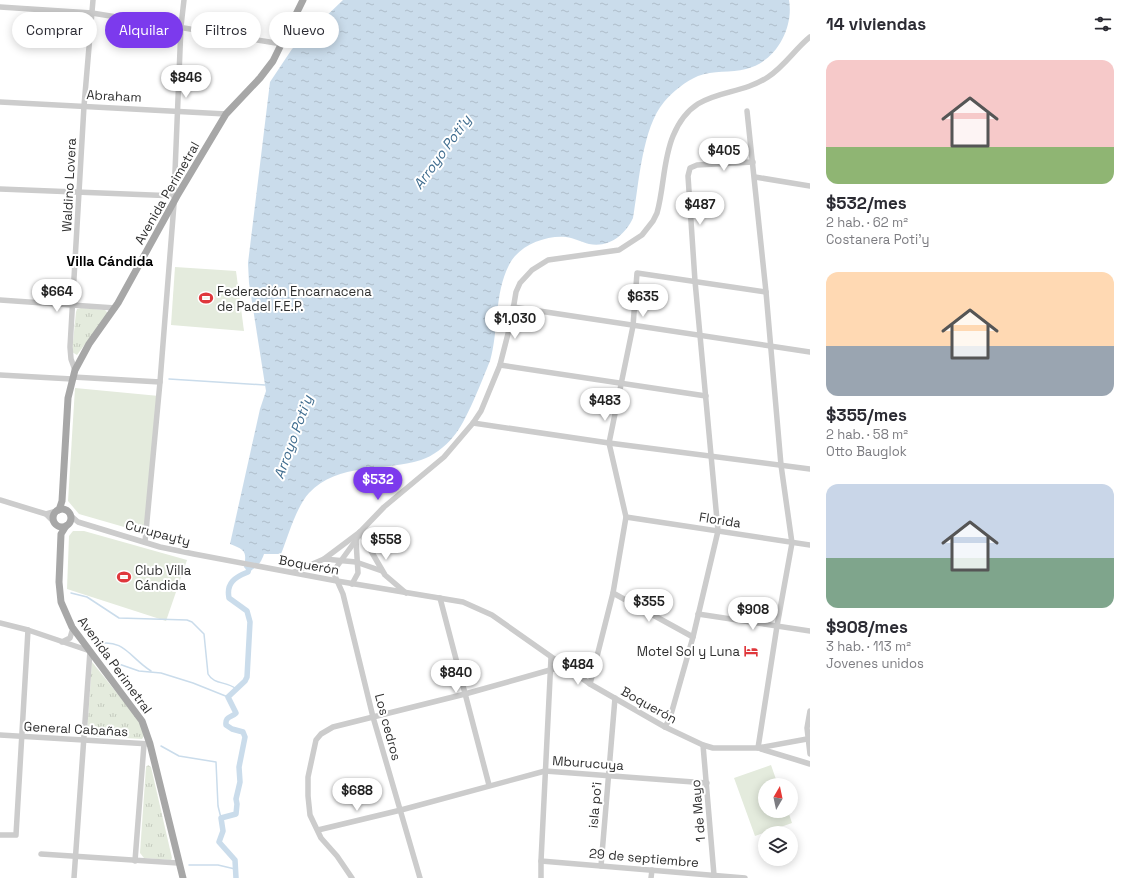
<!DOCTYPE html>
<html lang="es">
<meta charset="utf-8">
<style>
body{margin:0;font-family:"Space Grotesk",sans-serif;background:#f7f7f7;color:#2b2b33;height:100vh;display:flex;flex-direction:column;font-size:15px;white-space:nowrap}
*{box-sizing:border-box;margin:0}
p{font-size:13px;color:#7c7c81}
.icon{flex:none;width:22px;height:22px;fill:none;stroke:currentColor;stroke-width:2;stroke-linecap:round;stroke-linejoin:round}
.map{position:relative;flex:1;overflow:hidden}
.sheet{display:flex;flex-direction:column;background:#fff;width:320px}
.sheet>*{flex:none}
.guide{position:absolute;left:12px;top:12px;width:380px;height:36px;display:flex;gap:8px}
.needle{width:26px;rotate:9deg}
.buttons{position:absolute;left:758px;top:778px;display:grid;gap:8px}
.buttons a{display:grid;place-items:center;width:40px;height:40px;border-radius:50%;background:#fff;box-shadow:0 2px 10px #0003;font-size:20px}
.price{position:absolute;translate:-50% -34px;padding:0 9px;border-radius:14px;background:#fff;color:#222;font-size:13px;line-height:26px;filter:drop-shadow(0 1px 2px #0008)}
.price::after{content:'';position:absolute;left:50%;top:24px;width:12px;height:9px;margin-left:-6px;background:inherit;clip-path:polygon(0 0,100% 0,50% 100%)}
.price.selected{background:#7c3aed;color:#fff}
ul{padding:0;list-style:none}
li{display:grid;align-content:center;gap:8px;height:212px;padding:0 16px}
li span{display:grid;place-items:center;height:124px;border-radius:12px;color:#555}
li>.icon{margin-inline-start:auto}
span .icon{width:72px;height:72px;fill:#fffc;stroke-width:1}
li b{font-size:17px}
h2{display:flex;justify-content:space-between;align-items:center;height:48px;padding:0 16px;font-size:17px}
.chip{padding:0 14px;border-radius:18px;background:#fff;box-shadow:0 2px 10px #0003;font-size:14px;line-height:36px}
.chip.selected{background:#7c3aed;color:#fff}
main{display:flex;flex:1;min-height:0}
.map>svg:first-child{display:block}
.park{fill:url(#park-tufts)}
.garden{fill:#e4ebdd}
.water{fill:url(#water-ripples)}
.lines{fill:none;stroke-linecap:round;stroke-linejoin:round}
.stream{stroke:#cadceb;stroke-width:1.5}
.canal{stroke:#cadceb;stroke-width:5.5}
.minor{stroke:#ccc;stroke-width:5.5}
.major{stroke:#a7a7a7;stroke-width:7}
.labels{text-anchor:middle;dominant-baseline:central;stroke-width:4;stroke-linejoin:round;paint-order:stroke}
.street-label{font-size:13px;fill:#2f2f2f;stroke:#fff}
.poi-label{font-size:13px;fill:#2f2f2f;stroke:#fff;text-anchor:start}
.water-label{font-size:14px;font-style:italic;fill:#3f6c8e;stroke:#fff}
.neighbourhood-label{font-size:14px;font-weight:bold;fill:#000;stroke:#fff}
</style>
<main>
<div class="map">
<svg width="810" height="878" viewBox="0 0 810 878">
<defs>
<pattern id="park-tufts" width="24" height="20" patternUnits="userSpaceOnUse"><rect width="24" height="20" fill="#e4ebdd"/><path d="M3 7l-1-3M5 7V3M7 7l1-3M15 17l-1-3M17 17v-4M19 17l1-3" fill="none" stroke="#c4cabe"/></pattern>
<pattern id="water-ripples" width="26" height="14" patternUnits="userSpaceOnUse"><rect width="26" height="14" fill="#cadceb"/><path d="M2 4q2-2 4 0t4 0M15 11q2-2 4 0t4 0" fill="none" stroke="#aebdca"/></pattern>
</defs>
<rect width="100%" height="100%" fill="#fff"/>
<g class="park">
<polygon points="81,308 105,310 108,313 77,355 72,352 76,312 77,309"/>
<polygon points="92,662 133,713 140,724 144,736 142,739 90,736 87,733"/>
<polygon points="148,765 151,767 172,858 171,860 144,858 140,853 146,767"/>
</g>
<g class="garden">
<polygon points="175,267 236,271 244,331 171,325"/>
<polygon points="75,388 159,396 145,533 79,514 68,501"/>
<polygon points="73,531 84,531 187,560 166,621 67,589 69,536"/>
<polygon points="771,765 778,785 765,785 765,811 788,811 792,823 755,836 734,778"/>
</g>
<path class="water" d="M343,0H789C794,28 776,62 746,69C731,73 713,70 698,76C686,81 672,92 664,102C642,128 639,184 633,218C625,235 609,248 589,244C582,242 574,238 566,237C545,235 518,246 509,265C494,294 499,330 490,361C482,380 466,423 453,437C445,447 433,456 421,460C384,472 338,462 309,493C296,507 288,537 281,554H264C261,563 257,568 248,572L244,567C247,551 245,550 230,544L260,409L266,391L249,283L248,263L270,82L292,49Z"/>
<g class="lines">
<g class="stream">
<polyline points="169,379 265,385"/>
<path d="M71,593L87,597L119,618L187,620L192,622L204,634L208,674C214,685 227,681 236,689"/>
<path d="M97,644C124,638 130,658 151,671"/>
<polyline points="116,663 139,671 161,673 193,683 228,697"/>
<polyline points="161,746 179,756 216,762 218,806 221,818"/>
<polyline points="189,865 218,865 235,869"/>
</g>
<path class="canal" d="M236,878L235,860L219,842L223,831L221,818L236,814L237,804L236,799L240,782L239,767L245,737L243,732L232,729L226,725C225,716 231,718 236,713L228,697L245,681L247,677L250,622L247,611L229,598C226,583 235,577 248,572L250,565"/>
<g class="minor">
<polyline points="0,7 92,13 282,44"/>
<polyline points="0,102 226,114"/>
<polyline points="747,111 766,292 781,465 792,543 777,626 758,748"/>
<polyline points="755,177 810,186"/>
<polyline points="0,189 177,196"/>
<polyline points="174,196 181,26 184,0"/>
<polyline points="0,300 115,308"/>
<polyline points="513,307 810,352"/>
<polyline points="500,365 706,396"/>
<polyline points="75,370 71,359 70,347 84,106 93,0"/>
<polyline points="0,375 72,379"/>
<polyline points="73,377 160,382 174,204"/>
<polyline points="473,423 609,443 810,469"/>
<polyline points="0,500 46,514 54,522"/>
<polyline points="46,514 57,511"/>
<polyline points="70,515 78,522 160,547 194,554 337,581 463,602 492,615 590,684 665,727 703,745 713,748 758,748 807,739"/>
<polyline points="626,517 810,545"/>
<polyline points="360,532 385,575 406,593"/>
<polyline points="145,542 160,382"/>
<polyline points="324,559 356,562 382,571"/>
<polyline points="294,572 324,559 360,532"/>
<polyline points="352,584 358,573 356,541"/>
<polyline points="613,593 693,637"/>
<polyline points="440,598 489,785"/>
<polyline points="698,614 810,631"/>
<polyline points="0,623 28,630 90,651 74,878"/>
<polyline points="62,642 70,638 73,628"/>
<polyline points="590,684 613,593 626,517 609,443 633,326 637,273 766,292"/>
<polyline points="810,711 807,728 810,754"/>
<polyline points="665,727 670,718 693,637 718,531 695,281 688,176 690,168 697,165 753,162"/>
<polyline points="0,735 150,744"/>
<polyline points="703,745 714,875"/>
<polyline points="761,749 810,764"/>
<polyline points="318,830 401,810 545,771 707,783"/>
<polyline points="0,835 16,835 28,630"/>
<polyline points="41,854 178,863"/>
<polyline points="135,861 144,744"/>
<polyline points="541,861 745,878"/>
<polyline points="601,866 615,698"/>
<polyline points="352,878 337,856 321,838 310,815 308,796 308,777 316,740 321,734 333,727 465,694 564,666"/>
<path d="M420,878L373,717L343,594L335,576V569L356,540L360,532L384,507L444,457L473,423L481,411L500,365L511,322L516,292L520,283L532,270L548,260L619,250L642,235L653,221L657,213C664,188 663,160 673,136C694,85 733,100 768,77C784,67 795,49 810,37"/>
<polyline points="541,878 541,861 551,658"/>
<polyline points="651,878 652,870"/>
</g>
<g class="major">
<circle cx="62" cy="518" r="9"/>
<polyline points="59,510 62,501 68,398 75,370 89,344 118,303 177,196 226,114 260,78 273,61 303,0"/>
<polyline points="66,526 61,534 59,582 61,602 72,627 142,721 150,744 183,878"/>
</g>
</g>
<defs>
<symbol id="stadium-bare" viewBox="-9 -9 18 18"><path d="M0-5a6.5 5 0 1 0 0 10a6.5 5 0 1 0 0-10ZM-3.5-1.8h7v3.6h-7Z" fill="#df373c" stroke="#fff" stroke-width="2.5" paint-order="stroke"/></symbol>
<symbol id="hotel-bare" viewBox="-9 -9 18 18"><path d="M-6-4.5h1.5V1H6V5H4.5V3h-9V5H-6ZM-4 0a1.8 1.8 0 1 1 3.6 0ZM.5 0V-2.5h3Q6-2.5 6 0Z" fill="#df373c" stroke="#fff" stroke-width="2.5" paint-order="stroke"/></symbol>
</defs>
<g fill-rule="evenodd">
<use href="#stadium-bare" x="196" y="288" width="20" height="20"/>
<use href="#stadium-bare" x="114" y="567" width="20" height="20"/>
<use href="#hotel-bare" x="741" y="641" width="20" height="20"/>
</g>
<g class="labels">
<g class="street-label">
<text transform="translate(114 96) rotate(3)">Abraham</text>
<text transform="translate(69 185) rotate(-87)">Waldino Lovera</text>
<text transform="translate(167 193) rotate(-60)">Avenida Perimetral</text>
<text transform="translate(720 520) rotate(9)">Florida</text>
<text transform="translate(158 533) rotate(15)">Curupayty</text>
<text transform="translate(309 565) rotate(10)">Boquerón</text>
<text transform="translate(115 665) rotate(54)">Avenida Perimetral</text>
<text transform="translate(649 705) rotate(29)">Boquerón</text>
<text transform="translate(388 727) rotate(75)">Los cedros</text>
<text transform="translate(76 729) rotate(3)">General Cabañas</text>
<text transform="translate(588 763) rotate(4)">Mburucuya</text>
<text transform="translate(595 805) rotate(-85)">isla po'i</text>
<text transform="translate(698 811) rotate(-95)">1 de Mayo</text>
<text transform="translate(644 858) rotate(5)">29 de septiembre</text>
</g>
<g class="poi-label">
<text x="217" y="291">Federación Encarnacena<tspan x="217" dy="15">de Padel F.E.P.</tspan></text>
<text x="135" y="570">Club Villa<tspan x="135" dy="15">Cándida</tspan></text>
<text x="740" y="651" text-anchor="end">Motel Sol y Luna</text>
</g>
<g class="water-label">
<text transform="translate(442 152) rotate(-54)">Arroyo Poti'y</text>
<text transform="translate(293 437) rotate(-70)">Arroyo Poti'y</text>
</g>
<g class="neighbourhood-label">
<text x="110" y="261">Villa Cándida</text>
</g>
</g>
</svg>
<div class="buttons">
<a><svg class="needle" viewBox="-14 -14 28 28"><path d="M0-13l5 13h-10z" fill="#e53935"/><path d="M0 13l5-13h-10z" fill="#7c7c81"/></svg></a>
<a><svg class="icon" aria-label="layers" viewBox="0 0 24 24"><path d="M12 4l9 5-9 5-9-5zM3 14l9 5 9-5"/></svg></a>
</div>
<b class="price" style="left:186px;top:99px">$846</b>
<b class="price" style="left:724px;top:172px">$405</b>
<b class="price" style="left:700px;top:226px">$487</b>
<b class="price" style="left:57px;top:313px">$664</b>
<b class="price" style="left:643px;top:318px">$635</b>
<b class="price" style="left:515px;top:340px">$1,030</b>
<b class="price" style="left:605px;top:422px">$483</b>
<b class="price selected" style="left:378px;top:501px">$532</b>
<b class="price" style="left:386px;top:561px">$558</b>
<b class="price" style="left:649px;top:623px">$355</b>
<b class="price" style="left:753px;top:631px">$908</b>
<b class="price" style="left:578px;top:686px">$484</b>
<b class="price" style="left:456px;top:694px">$840</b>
<b class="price" style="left:357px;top:812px">$688</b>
<div class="guide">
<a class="chip">Comprar</a>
<a class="chip selected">Alquilar</a>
<a class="chip">Filtros</a>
<a class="chip">Nuevo</a>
</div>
</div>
<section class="sheet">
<h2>14 viviendas<svg class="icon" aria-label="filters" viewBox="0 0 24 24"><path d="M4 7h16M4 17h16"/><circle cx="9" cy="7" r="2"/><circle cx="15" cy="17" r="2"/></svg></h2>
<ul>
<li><span style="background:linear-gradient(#f6c9c9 70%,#8fb573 0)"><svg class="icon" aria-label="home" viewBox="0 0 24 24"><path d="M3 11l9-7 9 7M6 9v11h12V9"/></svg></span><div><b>$532/mes</b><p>2 hab. · 62 m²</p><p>Costanera Poti'y</p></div></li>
<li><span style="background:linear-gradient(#ffd9b3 60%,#9aa5b1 0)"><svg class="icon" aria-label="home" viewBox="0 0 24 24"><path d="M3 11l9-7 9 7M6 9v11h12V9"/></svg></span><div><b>$355/mes</b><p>2 hab. · 58 m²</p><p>Otto Bauglok</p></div></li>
<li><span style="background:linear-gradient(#c9d6e8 60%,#7fa58c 0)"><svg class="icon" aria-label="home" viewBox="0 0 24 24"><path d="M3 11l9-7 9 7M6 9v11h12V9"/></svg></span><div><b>$908/mes</b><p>3 hab. · 113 m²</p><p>Jovenes unidos</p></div></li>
</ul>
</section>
</main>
